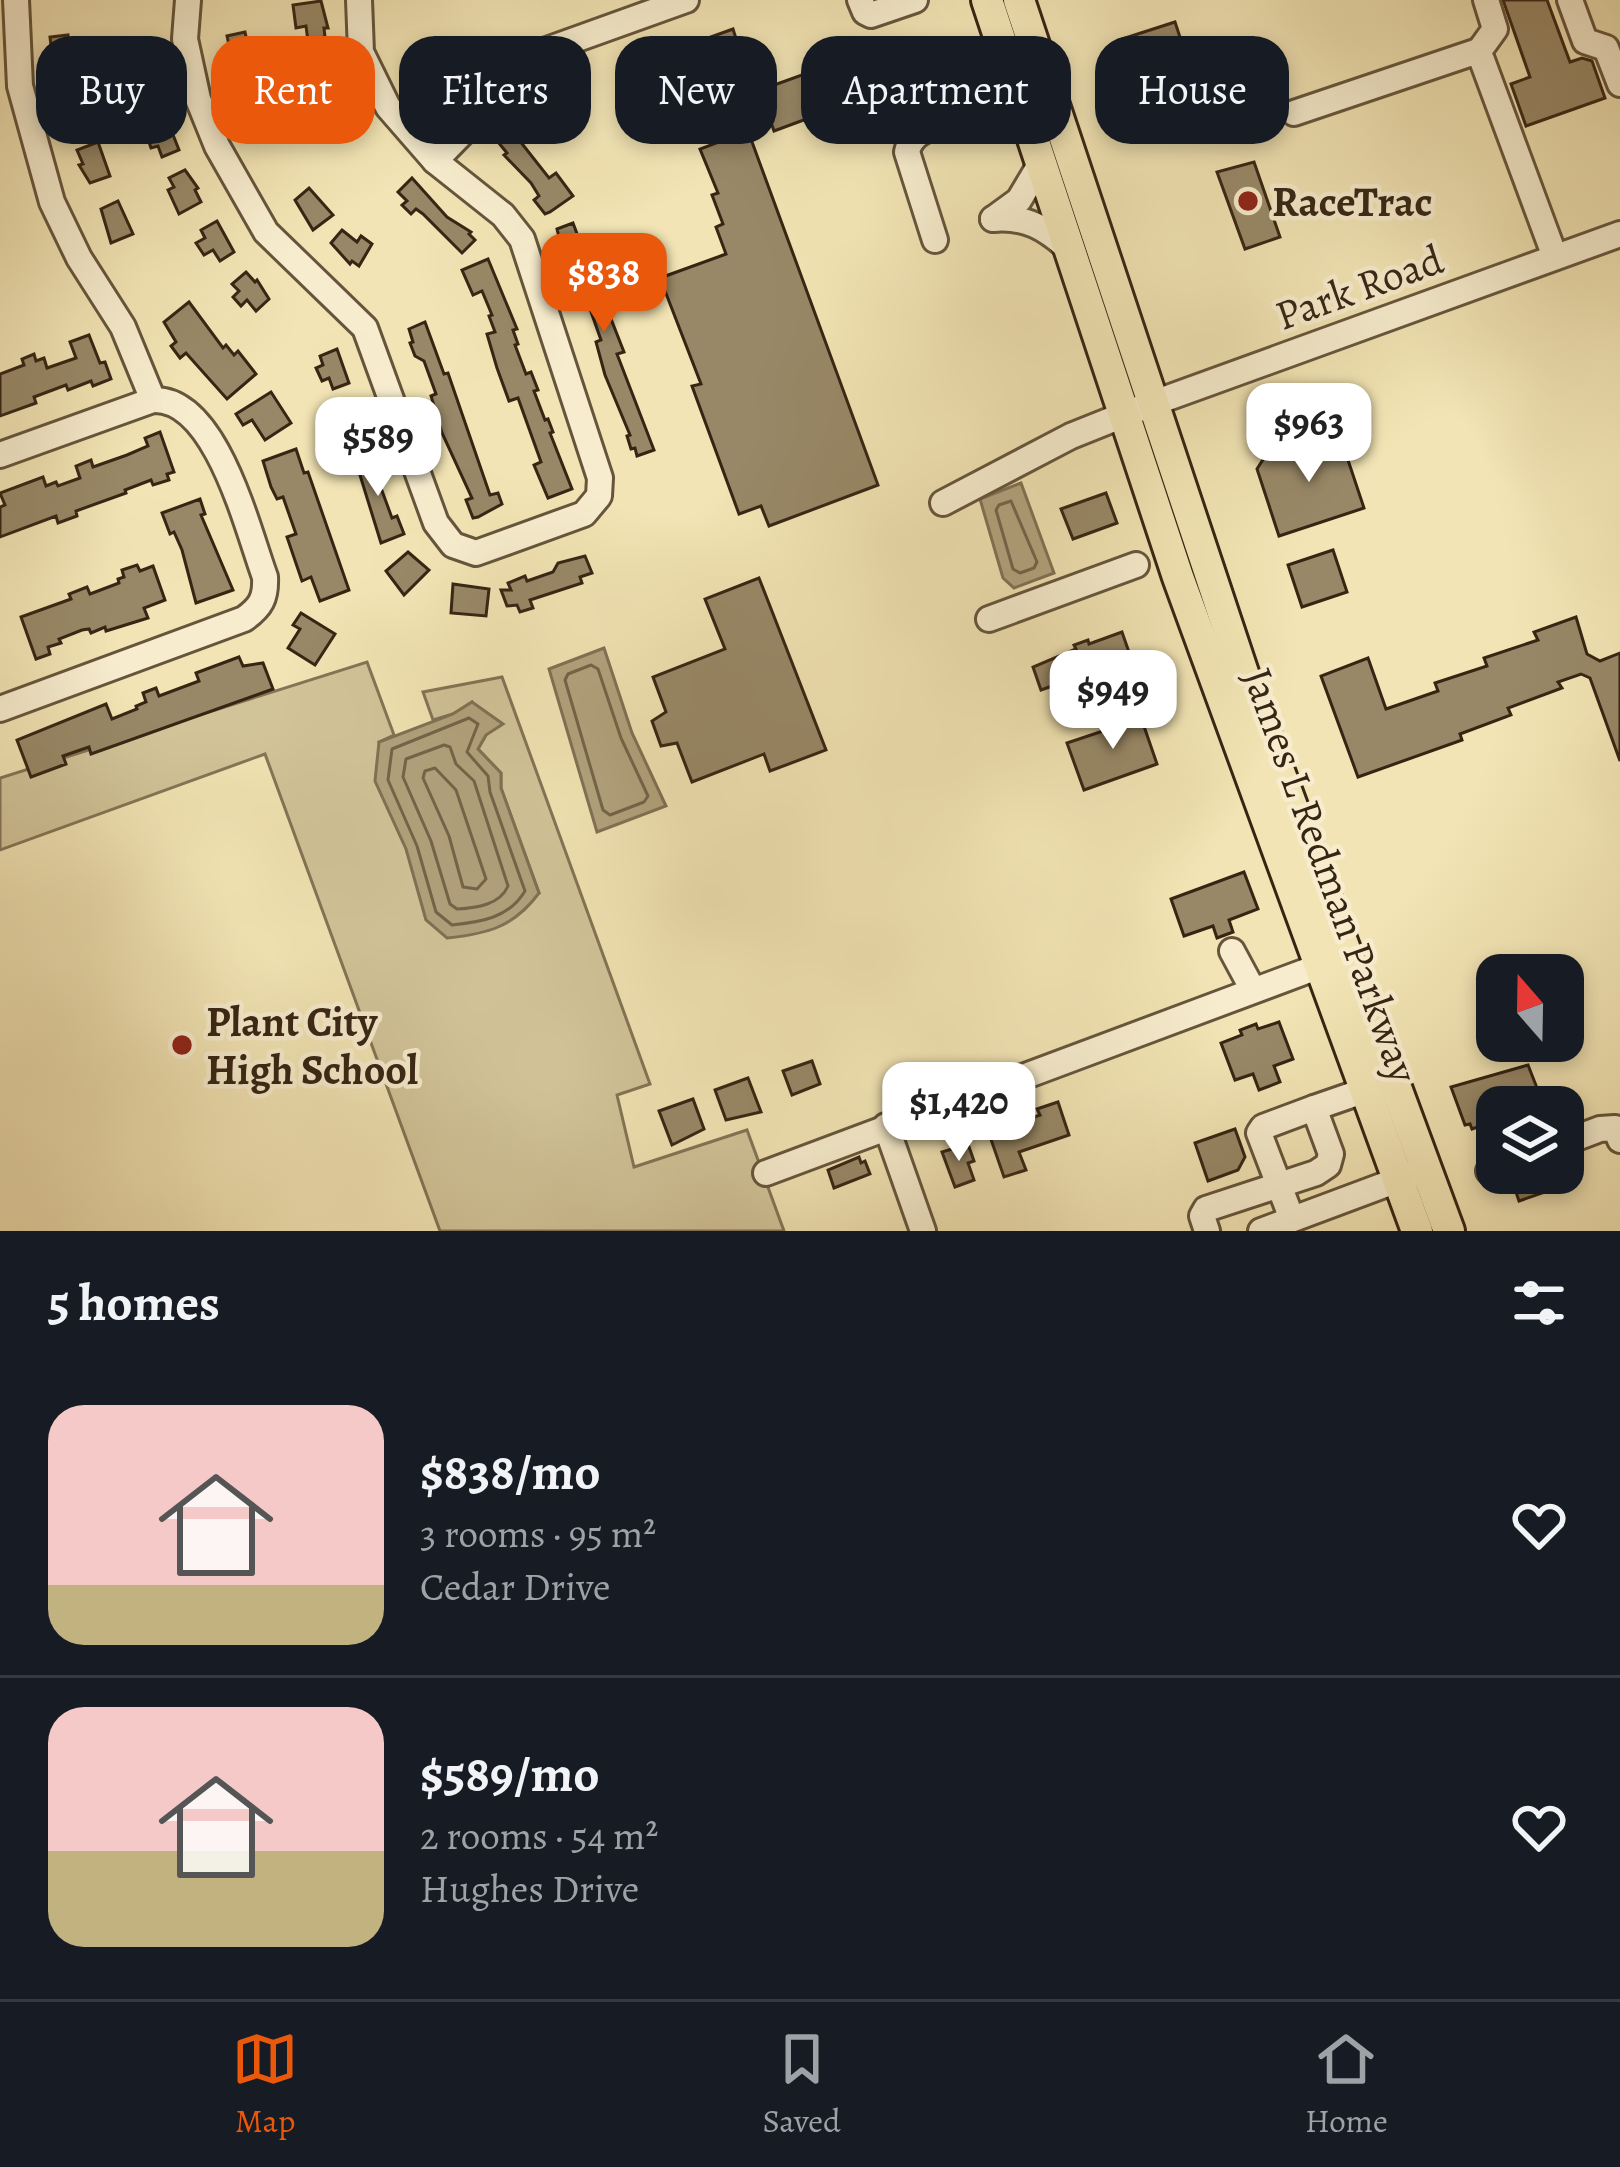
<!DOCTYPE html>
<meta charset="utf-8">
<style>
body{margin:0;font-family:Alegreya,serif;background:#242831;color:#f1f3f6;height:100vh;display:flex;flex-direction:column;font-size:45px;white-space:nowrap}
*{box-sizing:border-box;margin:0}
p{font-size:39px;color:#9ea1a6}
.icon{flex:none;width:66px;height:66px;fill:none;stroke:currentColor;stroke-width:2;stroke-linecap:round;stroke-linejoin:round}
.map{position:relative;height:1231px;overflow:hidden}
.side{display:flex;flex-direction:column;background:#171b24;flex:1}
.side>*{flex:none}
.guide{position:absolute;left:36px;top:36px;width:1548px;height:108px;display:flex;gap:24px}
.needle{width:78px;rotate:340deg}
.buttons{position:absolute;left:1476px;top:954px;display:grid;gap:24px}
.buttons a{display:grid;place-items:center;width:108px;height:108px;border-radius:24px;background:#171b24;box-shadow:0 6px 18px #0003;font-size:60px}
.price{position:absolute;translate:-50% -102px;padding:0 27px;border-radius:24px;background:#fff;color:#222;font-size:39px;line-height:78px;filter:drop-shadow(0 3px 6px #0008)}
.price::after{content:'';position:absolute;left:50%;top:72px;width:36px;height:27px;margin-left:-18px;background:inherit;clip-path:polygon(0 0,100% 0,50% 100%)}
.price.selected{background:#ea580c;color:#fff}
ul{padding:0;list-style:none}
li{display:flex;align-items:center;gap:36px;height:300px;padding:0 48px}
li+li{border-top:3px solid #363941}
li span{display:grid;place-items:center;flex:none;width:336px;height:240px;border-radius:36px;color:#555}
li>.icon{margin-inline-start:auto}
span .icon{width:144px;height:144px;fill:#fffc;stroke-width:1}
li b{font-size:51px}
h2{display:flex;justify-content:space-between;align-items:center;height:144px;padding:0 48px;font-size:51px}
.tag{padding:0 42px;border-radius:36px;background:#171b24;box-shadow:0 6px 18px #0003;font-size:42px;line-height:108px}
.tag.selected{background:#ea580c;color:#fff}
.dock{display:flex;justify-content:space-around;align-items:center;height:168px;border-top:3px solid #363941;background:#171b24;font-size:33px;color:#9ea1a6}
.dock a{display:grid;justify-items:center;gap:6px}
.dock .selected{color:#ea580c}
.map>svg:first-child{display:block}
.green{fill:#d2c499;stroke:#847456;stroke-width:3}
.water{fill:#b2a37e;stroke:#817154;stroke-width:3}
.lines{fill:none;stroke-linecap:round;stroke-linejoin:round}
.shore{stroke:#746449;stroke-width:3}
.building{fill:#988867;stroke:#372514;stroke-width:3}
.minor-casing{stroke:#66553c;stroke-width:30}
.major-casing{stroke:#372514;stroke-width:36}
.minor{stroke:#f7edce;stroke-width:24}
.major{stroke:#f2e4b4;stroke-width:30}
.poi-dot{fill:#8f2418;stroke:#f7edce;stroke-width:4.5}
.labels{text-anchor:middle;dominant-baseline:central;stroke-width:9;stroke-linejoin:round;paint-order:stroke}
.poi-label{font-size:42px;font-weight:bold;fill:#372514;stroke:#f7edce;text-anchor:start}
.street-label{font-size:42px;fill:#372514;stroke:#f7edce}
</style>
<div class="map">
<svg width="1620" height="1231" viewBox="0 0 1620 1231">
<rect width="100%" height="100%" fill="#f2e4b4"/>
<filter id="stains"><feTurbulence type="fractalNoise" baseFrequency=".00167" numOctaves="4"/><feColorMatrix values="0 0 0 0 .2 0 0 0 0 .09 0 0 0 0 .02 0 0 0 .5 -.17"/></filter>
<radialGradient id="worn" r=".72"><stop offset=".6" stop-color="#630" stop-opacity="0"/><stop offset="1" stop-color="#630" stop-opacity=".3"/></radialGradient>
<polygon class="green" points="367,662 394,735 379,742 426,919 539,893 501,788 501,773 478,749 486,735 472,702 453,714 433,720 423,692 502,677 650,1084 617,1095 634,1167 747,1130 784,1231 440,1231 265,754 0,850 0,778"/>
<g class="water">
<polygon points="1021,483 1054,573 1014,588 1003,578 980,499"/>
<polygon points="604,648 632,733 666,806 597,832 549,669"/>
<path d="M472,702L503,724L486,735L478,749L501,773V788L539,893C514,927 487,934 447,938L426,920L406,849L375,781L379,742L453,714Z"/>
</g>
<g class="lines">
<g class="shore">
<polygon points="1011,501 1037,562 1034,568 1020,573 1013,569 996,510 999,505"/>
<polygon points="591,665 598,669 621,738 648,796 644,802 610,815 603,810 565,680 568,674"/>
<path d="M469,718L478,724L467,752L488,776L490,792L525,891C509,918 481,922 452,925L436,912L417,846L388,780L392,749Z"/>
<path d="M444,745L450,747L456,764L474,781L508,886C500,905 476,908 457,909L450,904L431,841L403,777L406,759Z"/>
<polygon points="435,768 456,790 486,879 477,889 463,887 449,836 423,778 425,771"/>
</g>
</g>
<g class="building">
<polygon points="1503,0 1547,0 1570,62 1582,58 1592,61 1605,98 1526,126 1511,84 1530,77"/>
<polygon points="321,1 328,28 324,28 325,37 317,38 324,70 330,69 334,88 310,93 303,58 310,57 306,26 296,28 293,5"/>
<polygon points="1175,22 1193,77 1137,95 1119,40"/>
<polygon points="733,29 739,48 704,60 697,42"/>
<polygon points="245,32 253,67 248,68 264,116 247,122 234,88 238,87 227,51 230,50 227,36"/>
<polygon points="68,35 72,71 48,72 46,53 52,53 50,37"/>
<polygon points="877,48 890,88 774,131 760,90"/>
<polygon points="153,63 164,96 140,101 135,66"/>
<polygon points="85,89 89,111 100,109 102,122 68,127 67,92"/>
<polygon points="166,117 179,150 162,157 158,146 151,148 146,133 153,131 150,123"/>
<polygon points="512,131 549,178 556,173 573,196 550,212 545,214 534,200 539,196 531,183 504,155 507,153 498,142"/>
<polygon points="748,131 878,485 769,526 761,506 739,514 692,386 701,384 660,278 726,254 716,227 723,224 712,195 718,193 700,149"/>
<polygon points="98,142 110,176 90,183 79,165 83,164 77,150"/>
<polygon points="1254,162 1280,237 1245,249 1217,172"/>
<polygon points="185,170 198,188 195,190 201,202 179,214 168,190 174,187 169,178"/>
<polygon points="412,178 447,217 471,232 469,234 475,240 462,253 423,214 416,209 411,214 402,205 407,201 398,192"/>
<polygon points="309,188 333,215 313,230 295,200"/>
<polygon points="118,201 133,234 111,243 101,209"/>
<polygon points="217,221 234,252 220,261 213,250 204,255 196,243 205,238 201,230"/>
<polygon points="573,223 591,271 601,267 610,293 602,296 624,352 617,354 654,450 637,456 635,448 631,449 627,436 630,435 605,375 596,342 601,340 590,309 574,292 569,279 574,277 556,238 559,237 557,229"/>
<polygon points="342,230 357,242 361,236 372,244 359,266 352,261 350,264 331,243"/>
<polygon points="488,259 517,329 513,330 518,344 515,345 526,374 531,372 538,390 534,391 545,420 548,419 553,432 550,433 572,489 548,498 534,465 541,462 518,398 509,401 497,368 487,334 495,332 489,316 492,315 482,291 473,295 462,270"/>
<polygon points="246,272 255,282 257,280 269,299 256,311 247,300 241,306 233,297 239,291 232,284"/>
<polygon points="189,302 223,348 226,345 234,355 238,351 256,374 227,399 186,353 180,358 171,346 176,342 164,322"/>
<polygon points="425,322 444,374 448,373 490,495 498,493 502,504 478,517 473,518 466,500 472,498 442,433 431,396 436,394 424,361 415,356 410,343 413,342 409,329"/>
<polygon points="89,335 100,363 105,362 111,379 93,386 91,381 68,390 66,385 34,397 36,403 0,416 0,374 24,365 22,359 34,354 36,361 44,358 47,368 76,358 70,342"/>
<polygon points="337,349 349,383 333,389 329,378 322,381 316,368 323,365 320,356"/>
<polygon points="271,392 291,423 265,440 252,420 243,425 236,414"/>
<polygon points="160,432 174,472 167,474 169,480 153,485 151,480 125,490 126,493 76,511 77,516 58,523 56,516 0,537 0,507 5,505 0,493 43,477 46,486 56,482 58,486 80,478 76,466 91,460 93,467 127,455 148,446 145,438"/>
<polygon points="1339,433 1364,508 1279,536 1257,469 1264,458"/>
<polygon points="296,449 304,473 308,472 349,590 320,601 311,577 302,581 287,537 296,534 283,497 277,499 271,487 263,461"/>
<polygon points="371,453 384,478 381,488 392,518 397,516 404,534 381,543 355,459"/>
<polygon points="1106,493 1117,523 1073,539 1061,509"/>
<polygon points="200,499 205,514 201,515 233,590 196,603 182,550 174,532 170,534 162,513"/>
<polygon points="1333,550 1347,592 1302,607 1288,565"/>
<polygon points="408,552 429,570 404,595 386,571"/>
<polygon points="585,556 592,573 580,577 582,583 530,600 533,608 520,612 517,605 507,606 501,590 511,590 508,583 525,576 527,581 553,572 558,563"/>
<polygon points="137,565 140,571 153,566 165,600 144,608 148,618 106,631 105,627 91,633 89,629 82,630 59,639 61,643 48,647 50,654 36,659 21,617 71,599 69,594 87,587 90,594 119,583 118,579 124,577 122,570"/>
<polygon points="759,578 826,750 770,771 764,754 692,782 677,743 661,746 652,721 666,712 653,677 725,649 705,599"/>
<polygon points="453,584 489,589 486,616 451,613"/>
<polygon points="301,613 335,634 315,665 288,648 300,629 293,625"/>
<polygon points="1576,617 1587,654 1600,661 1620,653 1620,761 1590,678 1581,674 1558,682 1562,688 1508,708 1511,715 1460,734 1462,740 1358,777 1321,676 1368,658 1386,709 1438,691 1435,683 1487,666 1484,658 1538,640 1534,632"/>
<polygon points="1122,632 1131,658 1041,690 1033,667 1076,649 1074,645 1088,640 1089,644"/>
<polygon points="239,657 243,666 263,663 273,689 91,754 89,747 63,756 66,764 31,777 17,740 106,704 112,719 137,709 136,706 146,702 143,693 156,688 159,696 199,681 196,673"/>
<polygon points="1136,703 1157,764 1084,790 1067,743 1127,723 1123,708"/>
<polygon points="1244,872 1258,909 1229,920 1233,932 1217,938 1213,926 1184,936 1171,899"/>
<polygon points="1279,1022 1293,1059 1274,1066 1280,1082 1259,1090 1253,1074 1235,1080 1221,1043 1242,1035 1240,1030 1256,1024 1258,1029"/>
<polygon points="812,1061 820,1084 792,1095 783,1071"/>
<polygon points="1528,1065 1541,1098 1516,1107 1497,1107 1497,1120 1472,1129 1470,1124 1465,1125 1451,1087"/>
<polygon points="748,1078 761,1112 726,1120 715,1090"/>
<polygon points="693,1099 704,1129 672,1145 659,1111"/>
<polygon points="1058,1102 1069,1135 1019,1152 1026,1170 1004,1177 987,1128 1008,1120 1010,1125 1040,1115 1037,1109"/>
<polygon points="1235,1129 1245,1157 1238,1170 1208,1181 1195,1143"/>
<polygon points="968,1144 974,1161 968,1163 974,1180 955,1187 942,1152"/>
<polygon points="859,1157 861,1163 865,1161 870,1174 834,1188 828,1170"/>
<polygon points="1517,1173 1571,1173 1574,1182 1519,1201 1511,1177"/>
</g>
<g class="lines">
<defs>
<g id="minor">
<polyline points="16,0 20,86 52,202 79,258 123,327 153,400"/>
<polyline points="188,0 185,39 198,99 217,146 266,232 365,328 436,523 453,545 476,553 584,514 599,496 600,478 522,239 503,215 435,161 388,107 361,52 359,0"/>
<polyline points="860,0 865,12 871,15 915,0"/>
<polyline points="1570,0 1585,41 1606,48 1620,84"/>
<polyline points="1477,54 1495,29 1486,0"/>
<polyline points="1294,113 1475,52 1482,60 1555,257"/>
<polyline points="435,161 541,52 686,0"/>
<path d="M993,219C1026,216 1046,228 1070,250"/>
<polyline points="993,219 1019,200 1041,163"/>
<path d="M935,240L907,152C912,128 939,126 960,119"/>
<path d="M0,455L153,400C216,397 247,528 265,577C266,598 261,607 244,619L0,709"/>
<polyline points="943,503 1071,436 1151,404 1620,234"/>
<polyline points="989,619 1136,565"/>
<polyline points="1232,951 1253,990"/>
<polyline points="886,1126 923,1231"/>
<polyline points="1563,1143 1600,1129 1615,1128 1620,1140"/>
<polyline points="1489,1171 1497,1168"/>
<polyline points="766,1173 1336,960"/>
<polyline points="1292,1219 1259,1133 1263,1127 1314,1108"/>
<polyline points="1207,1231 1202,1216 1206,1209 1316,1173 1328,1165 1331,1154 1314,1108 1366,1090"/>
<polyline points="1261,1231 1411,1175"/>
</g>
<g id="major">
<polyline points="987,0 1178,577 1417,1231"/>
<polyline points="1019,0 1246,682 1449,1231"/>
</g>
</defs>
<use href="#minor" class="minor-casing"/>
<use href="#major" class="major-casing"/>
<use href="#minor" class="minor"/>
<use href="#major" class="major"/>
</g>
<g class="poi-dot">
<circle cx="1248" cy="201" r="12"/>
<circle cx="182" cy="1045" r="12"/>
</g>
<g class="labels">
<g class="poi-label">
<text x="1272" y="201">RaceTrac</text>
<text x="206" y="1021">Plant City<tspan x="206" dy="48">High School</tspan></text>
</g>
<g class="street-label">
<text transform="translate(1359 287) rotate(-20)">Park Road</text>
<text transform="translate(1331 875) rotate(70)">James L Redman Parkway</text>
</g>
</g>
<rect width="100%" height="100%" filter="url(#stains)"/>
<rect width="100%" height="100%" fill="url(#worn)"/>
</svg>
<div class="buttons">
<a><svg class="needle" viewBox="-14 -14 28 28"><path d="M0-13l5 13h-10z" fill="#e53935"/><path d="M0 13l5-13h-10z" fill="#9ea1a6"/></svg></a>
<a><svg class="icon" aria-label="layers" viewBox="0 0 24 24"><path d="M12 4l9 5-9 5-9-5zM3 14l9 5 9-5"/></svg></a>
</div>
<b class="price selected" style="left:604px;top:335px">$838</b>
<b class="price" style="left:1309px;top:485px">$963</b>
<b class="price" style="left:378px;top:499px">$589</b>
<b class="price" style="left:1113px;top:752px">$949</b>
<b class="price" style="left:959px;top:1164px">$1,420</b>
<div class="guide">
<a class="tag">Buy</a>
<a class="tag selected">Rent</a>
<a class="tag">Filters</a>
<a class="tag">New</a>
<a class="tag">Apartment</a>
<a class="tag">House</a>
</div>
</div>
<section class="side">
<h2>5 homes<svg class="icon" aria-label="filters" viewBox="0 0 24 24"><path d="M4 7h16M4 17h16"/><circle cx="9" cy="7" r="2"/><circle cx="15" cy="17" r="2"/></svg></h2>
<ul>
<li><span style="background:linear-gradient(#f6c9c9 75%,#c2b280 0)"><svg class="icon" aria-label="home" viewBox="0 0 24 24"><path d="M3 11l9-7 9 7M6 9v11h12V9"/></svg></span><div><b>$838/mo</b><p>3 rooms · 95 m²</p><p>Cedar Drive</p></div><svg class="icon" aria-label="heart" viewBox="0 0 24 24"><path d="M12 20l-8-8c-3-5 5-10 8-4 3-6 11-1 8 4z"/></svg></li>
<li><span style="background:linear-gradient(#f6c9c9 60%,#c2b280 0)"><svg class="icon" aria-label="home" viewBox="0 0 24 24"><path d="M3 11l9-7 9 7M6 9v11h12V9"/></svg></span><div><b>$589/mo</b><p>2 rooms · 54 m²</p><p>Hughes Drive</p></div><svg class="icon" aria-label="heart" viewBox="0 0 24 24"><path d="M12 20l-8-8c-3-5 5-10 8-4 3-6 11-1 8 4z"/></svg></li>
</ul>
</section>
<nav class="dock">
<a class="selected"><svg class="icon" aria-label="map" viewBox="0 0 24 24"><path d="M3 6l6-2 6 2 6-2v14l-6 2-6-2-6 2zM9 4v14M15 6v14"/></svg>Map</a>
<a><svg class="icon" aria-label="saved" viewBox="0 0 24 24"><path d="M7 4h10v16l-5-4-5 4z"/></svg>Saved</a>
<a><svg class="icon" aria-label="home" viewBox="0 0 24 24"><path d="M3 11l9-7 9 7M6 9v11h12V9"/></svg>Home</a>
</nav>
